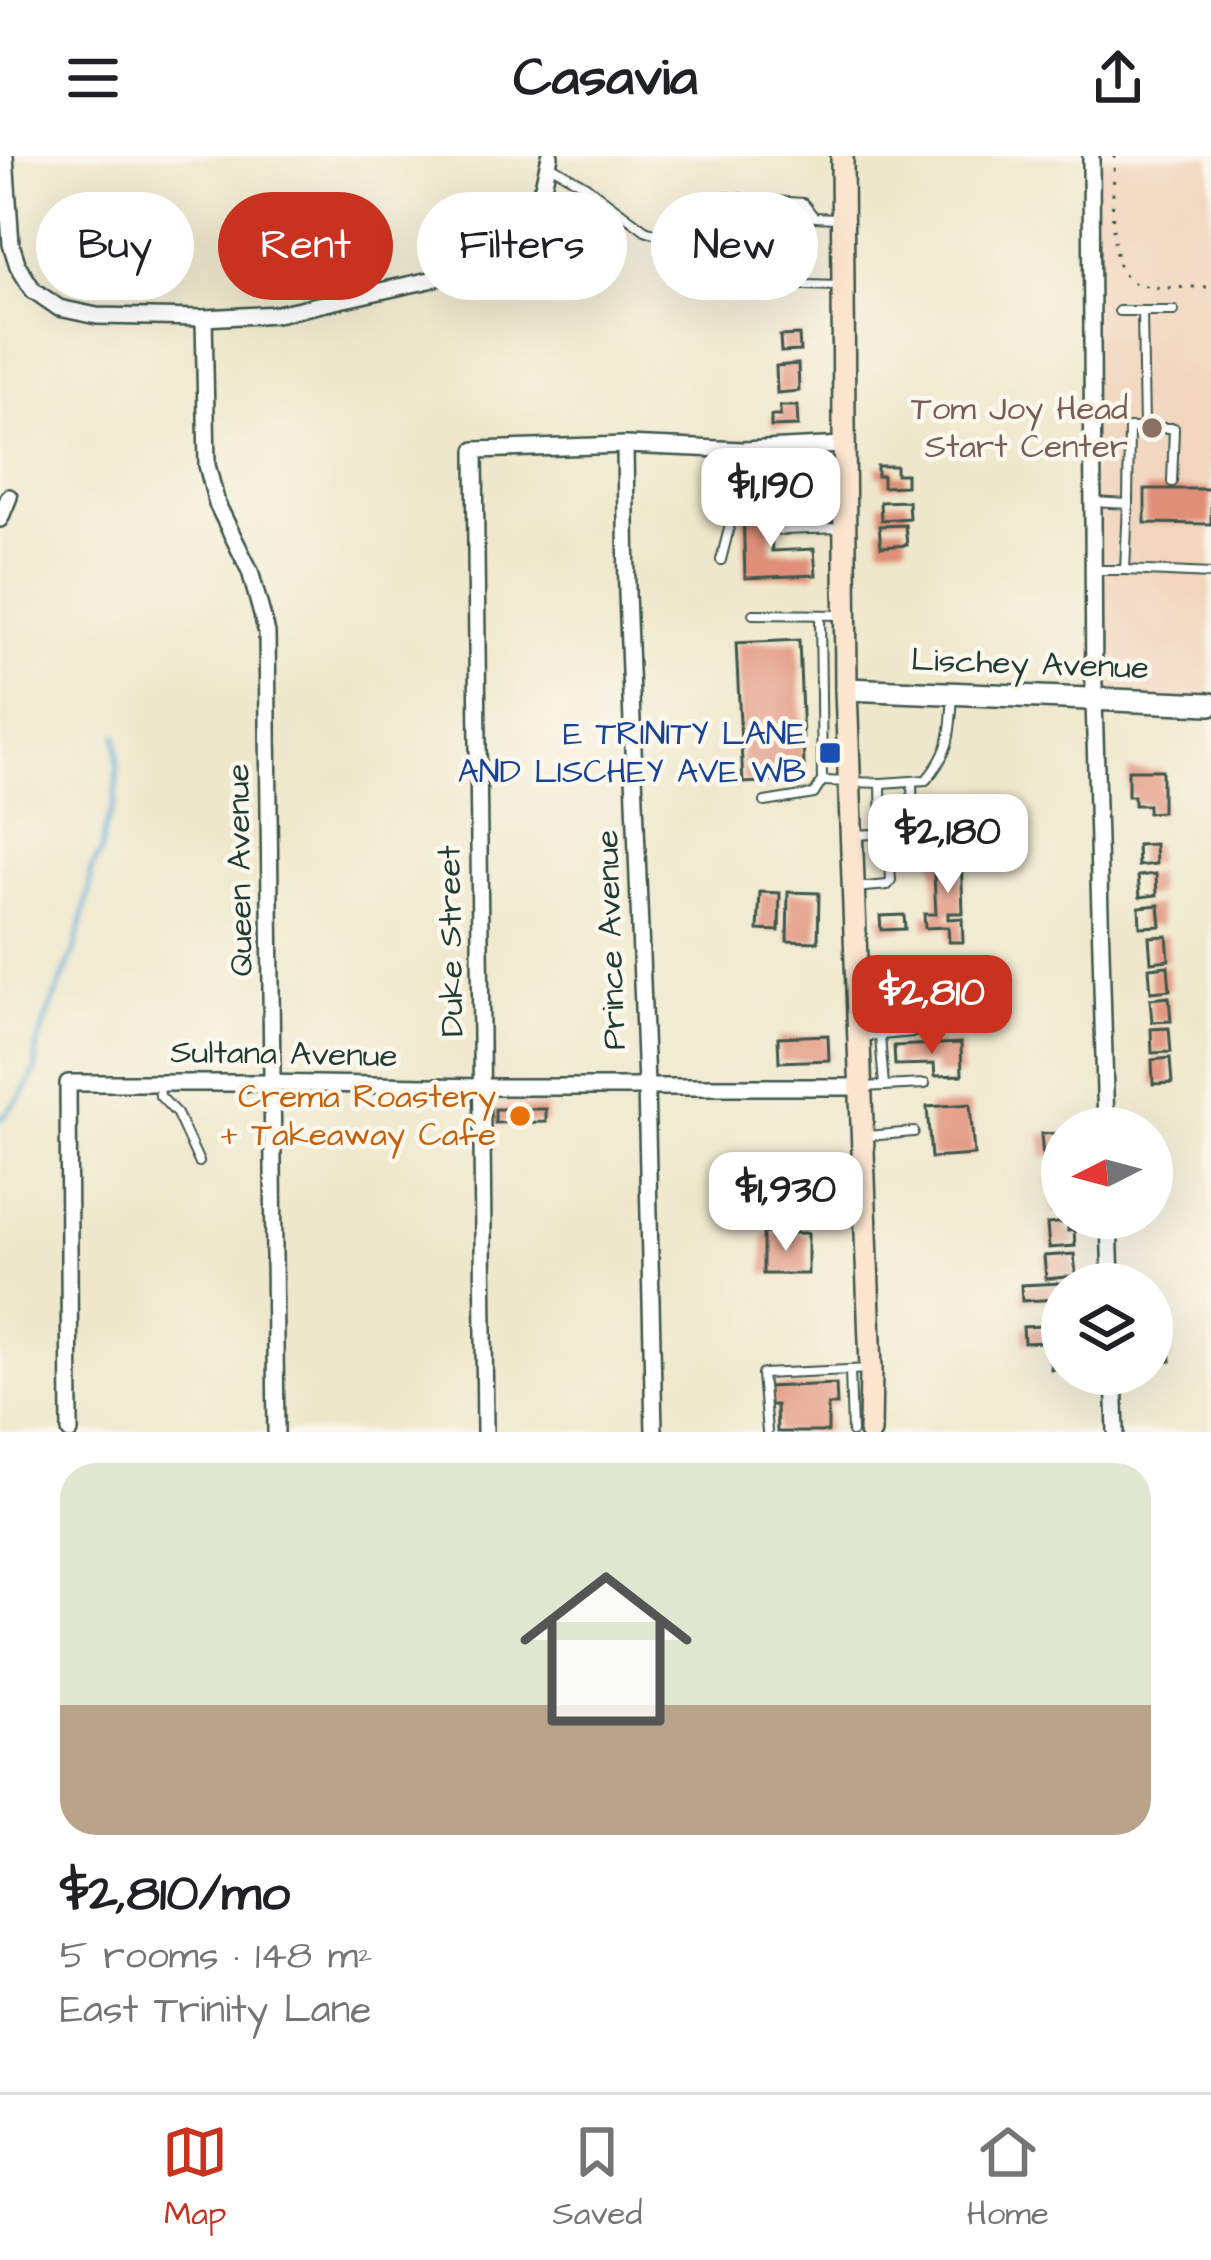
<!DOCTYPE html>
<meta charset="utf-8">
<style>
body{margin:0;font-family:"Architects Daughter",sans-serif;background:#f6f6f6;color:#202124;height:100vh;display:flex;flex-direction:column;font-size:45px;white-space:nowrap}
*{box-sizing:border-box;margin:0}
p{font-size:39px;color:#757577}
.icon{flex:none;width:66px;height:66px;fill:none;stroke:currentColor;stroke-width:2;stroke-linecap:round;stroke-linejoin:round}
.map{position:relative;height:1276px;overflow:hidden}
.details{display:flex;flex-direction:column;background:#fff;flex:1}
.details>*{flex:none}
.guide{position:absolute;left:36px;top:36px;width:1140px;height:108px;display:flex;gap:24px}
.needle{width:78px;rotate:264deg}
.fabs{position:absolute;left:1041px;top:951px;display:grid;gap:24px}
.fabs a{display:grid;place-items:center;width:132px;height:132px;border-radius:50%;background:#fff;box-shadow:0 12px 48px #0002;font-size:60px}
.price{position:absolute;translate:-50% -102px;padding:0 27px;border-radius:24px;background:#fff;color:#222;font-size:39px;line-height:78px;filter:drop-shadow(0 3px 6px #0008)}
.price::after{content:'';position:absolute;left:50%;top:72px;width:36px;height:27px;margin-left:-18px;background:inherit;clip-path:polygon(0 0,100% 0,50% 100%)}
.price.on{background:#c8321e;color:#fff}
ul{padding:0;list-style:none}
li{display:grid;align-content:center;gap:24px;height:636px;padding:0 60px}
li span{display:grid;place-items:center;height:372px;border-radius:36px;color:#555}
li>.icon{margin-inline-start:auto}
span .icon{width:216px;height:216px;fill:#fffc;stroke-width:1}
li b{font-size:51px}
.pill{padding:0 42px;border-radius:54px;background:#fff;box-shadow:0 12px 48px #0002;font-size:42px;line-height:108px}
.pill.on{background:#c8321e;color:#fff}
header{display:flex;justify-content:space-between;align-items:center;height:156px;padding:0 60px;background:#fff;font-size:54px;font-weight:700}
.dock{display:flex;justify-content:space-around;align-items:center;height:168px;border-top:3px solid #e0e0e0;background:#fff;font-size:33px;color:#757577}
.dock a{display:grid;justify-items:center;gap:6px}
.dock .on{color:#c8321e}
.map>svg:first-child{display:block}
.built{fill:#f1d5bd}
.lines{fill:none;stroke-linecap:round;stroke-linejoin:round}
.stream{stroke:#5dacd7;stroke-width:4.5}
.building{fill:#df8f77}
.service-casing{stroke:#3e564b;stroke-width:12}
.minor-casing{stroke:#3e564b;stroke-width:20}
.tertiary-casing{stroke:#3e564b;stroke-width:26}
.secondary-casing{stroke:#3e564b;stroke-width:26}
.path{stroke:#3e564b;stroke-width:3;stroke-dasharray:3 9;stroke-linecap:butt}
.service{stroke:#fff;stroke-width:8}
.minor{stroke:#fff;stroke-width:15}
.tertiary{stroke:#fff;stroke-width:21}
.secondary{stroke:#fbe5cf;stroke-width:21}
.education-dot{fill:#8d6e63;stroke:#fbf7ec;stroke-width:4.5}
.transit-dot{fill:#1a4fb4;stroke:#fbf7ec;stroke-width:4.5}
.food-dot{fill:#e8710a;stroke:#fbf7ec;stroke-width:4.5}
.labels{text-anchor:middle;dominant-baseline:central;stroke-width:9;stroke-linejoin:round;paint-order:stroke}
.education-label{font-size:33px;fill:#785e54;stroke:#fbf7ec;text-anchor:end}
.street-label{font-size:33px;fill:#1f3d34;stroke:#fbf7ec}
.transit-label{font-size:33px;fill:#164399;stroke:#fbf7ec;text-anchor:end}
.food-label{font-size:33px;fill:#c56008;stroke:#fbf7ec;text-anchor:end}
</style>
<header><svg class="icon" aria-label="menu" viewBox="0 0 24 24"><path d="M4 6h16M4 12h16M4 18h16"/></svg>Casavia<svg class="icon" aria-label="share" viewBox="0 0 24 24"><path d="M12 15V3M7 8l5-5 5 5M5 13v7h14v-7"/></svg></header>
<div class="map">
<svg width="1211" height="1276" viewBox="0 0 1211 1276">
<rect width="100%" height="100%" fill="#fbf7ec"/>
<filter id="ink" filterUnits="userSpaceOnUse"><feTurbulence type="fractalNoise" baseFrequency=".00833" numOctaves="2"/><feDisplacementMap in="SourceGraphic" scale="24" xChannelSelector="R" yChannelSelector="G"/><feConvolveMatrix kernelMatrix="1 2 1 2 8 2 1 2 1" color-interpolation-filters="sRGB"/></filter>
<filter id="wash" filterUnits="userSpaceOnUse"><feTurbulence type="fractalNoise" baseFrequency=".004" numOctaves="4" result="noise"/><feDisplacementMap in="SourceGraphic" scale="48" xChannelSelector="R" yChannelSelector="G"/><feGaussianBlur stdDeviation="2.7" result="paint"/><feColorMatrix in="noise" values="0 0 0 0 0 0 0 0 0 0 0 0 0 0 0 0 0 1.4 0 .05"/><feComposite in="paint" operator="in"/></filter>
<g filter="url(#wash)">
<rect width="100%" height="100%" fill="#efe7cb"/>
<g class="built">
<polygon points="1091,0 1211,0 1211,548 1094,543"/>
<polygon points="547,930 547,971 482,970 482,931"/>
</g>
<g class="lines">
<polyline class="stream" points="0,964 23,938 36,913 36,894 46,863 75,793 90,732 90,716 101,696 104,675 114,650 118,608 117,579"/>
</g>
<g id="blocks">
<g class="building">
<polygon points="748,59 757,59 757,80 792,80 792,86 801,86 801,105 796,105 796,123 784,123 783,110 749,110 749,121 722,121 722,114 702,115 702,68 749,68"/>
<polygon points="799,179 800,195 781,196 780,180"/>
<polygon points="798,208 799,235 777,237 776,210"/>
<polygon points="780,250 797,250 798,270 771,271 771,260 780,260"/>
<polygon points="877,310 896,310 896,318 906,318 906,330 883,331 883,320 877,320"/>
<polygon points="1145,333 1211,333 1211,368 1145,367"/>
<polygon points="908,345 909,362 881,364 880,346"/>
<polygon points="770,351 772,395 814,393 816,419 745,422 743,352"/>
<polygon points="905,369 907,389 881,391 879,370"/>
<polygon points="799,484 804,609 780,610 781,625 743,627 736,487"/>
<polygon points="1128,614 1162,614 1162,656 1148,657 1148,649 1134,649 1134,640 1128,640"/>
<polygon points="1155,688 1156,708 1138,710 1137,689"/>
<polygon points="961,698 963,757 948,757 948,763 962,762 963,786 949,786 948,771 925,772 924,758 936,758 933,699"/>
<polygon points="1156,718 1157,739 1140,741 1138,720"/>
<polygon points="760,736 780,737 779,775 758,774"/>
<polygon points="788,736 819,737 818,786 787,785"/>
<polygon points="1159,749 1161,770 1140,771 1139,751"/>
<polygon points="904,759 905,773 881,774 880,760"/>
<polygon points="1167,780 1169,804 1151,806 1149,781"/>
<polygon points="1168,810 1170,834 1151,836 1149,812"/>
<polygon points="1169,841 1171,865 1152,866 1150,843"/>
<polygon points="1169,872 1171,896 1152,897 1151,873"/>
<polygon points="828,879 829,904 779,906 778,881"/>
<polygon points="961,887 962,919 935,920 934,908 895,909 894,890"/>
<polygon points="1170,902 1172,927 1153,928 1152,904"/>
<polygon points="970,948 974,999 931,1002 927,951"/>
<polygon points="495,953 546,953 546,966 495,967"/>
<polygon points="1062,977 1062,1000 1043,1001 1041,978"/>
<polygon points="1062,1012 1062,1030 1048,1031 1047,1021 1050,1020 1049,1014"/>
<polygon points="1051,1038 1062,1038 1062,1057 1052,1057"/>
<polygon points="1068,1066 1068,1075 1074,1074 1075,1090 1049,1092 1047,1068"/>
<rect x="763" y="1077" width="45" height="41"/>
<polygon points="1074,1098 1076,1120 1046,1123 1044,1100"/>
<polygon points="1062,1127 1062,1143 1022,1145 1021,1129"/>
<polygon points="1062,1169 1062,1185 1024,1187 1023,1171"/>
<polygon points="1170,1186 1171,1205 1152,1206 1152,1187"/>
<polygon points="1062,1194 1062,1213 1051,1213 1049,1195"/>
<polygon points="836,1228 837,1249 828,1249 828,1276 777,1276 776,1249 767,1249 766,1231"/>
</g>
</g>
</g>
<g filter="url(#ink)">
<use href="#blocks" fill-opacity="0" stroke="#3e564b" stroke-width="3"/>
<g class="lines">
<defs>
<g id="service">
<polyline points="550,9 586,30 645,74 688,89"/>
<path d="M837,62L814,61L803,47L719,41C704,47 701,59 689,68L686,116L697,126L841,130"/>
<polyline points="1119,155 1174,155"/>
<polyline points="1142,155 1144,272"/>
<polyline points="738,337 778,337"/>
<polyline points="1094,346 1128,348 1125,414 1096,414"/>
<polyline points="1128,348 1129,272 1174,272 1172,326"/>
<polyline points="843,372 780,374 778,337 843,336"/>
<polyline points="721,404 738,337 743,295"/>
<polyline points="1125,414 1211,418"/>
<polyline points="753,458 844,459"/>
<polyline points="822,625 881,627"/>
<polyline points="765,646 814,638 822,625 820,459"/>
<polyline points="855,679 908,676 913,671 912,625"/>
<path d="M854,732L888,729L891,725L889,683L882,677L881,627L926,624C952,594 950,577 953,539"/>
<polyline points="880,880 884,930"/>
<polyline points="860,881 945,873 943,832 890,835 892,876"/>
<polyline points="159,930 160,940 177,958 199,1006"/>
<polyline points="862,931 925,928"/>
<polyline points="868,980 914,976"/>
<polyline points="850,1214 852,1276"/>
<polyline points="767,1276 762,1218 870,1213"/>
</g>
<g id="minor">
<polyline points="5,0 11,88 18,110 33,134 59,152 97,160 204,162 277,158 430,124 472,107 500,92 527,61 543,30 550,0"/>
<polyline points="1091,0 1094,543 1106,972"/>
<polyline points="204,162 207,309 217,348 250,415 267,477 276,1276"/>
<polyline points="625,289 627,437 646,929 654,1276"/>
<polyline points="0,363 9,341"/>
<polyline points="1109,1062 1111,1128"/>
<polyline points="1114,1218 1116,1276"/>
<polyline points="70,1276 68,927 262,927 482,931 860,931"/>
<polyline points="485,1276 475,294 625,289 743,294 844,289"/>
</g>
<polyline id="tertiary" points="846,533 1211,548"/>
<polyline id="secondary" points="842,0 846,533 871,1213 870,1276"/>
</defs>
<use href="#service" class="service-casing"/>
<use href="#minor" class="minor-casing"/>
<use href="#tertiary" class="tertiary-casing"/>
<use href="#secondary" class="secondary-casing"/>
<path class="path" d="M1115,0C1114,28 1104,116 1134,127C1157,135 1187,130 1211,131"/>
<use href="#service" class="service"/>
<use href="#minor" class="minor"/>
<use href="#tertiary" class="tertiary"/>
<use href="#secondary" class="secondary"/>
</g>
</g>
<circle class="education-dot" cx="1152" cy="272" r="12"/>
<rect class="transit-dot" x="818" y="585" width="24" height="24" rx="6"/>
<circle class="food-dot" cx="520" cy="960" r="12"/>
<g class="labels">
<g class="education-label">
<text x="1128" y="253">Tom Joy Head<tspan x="1128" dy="38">Start Center</tspan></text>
</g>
<g class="street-label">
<text transform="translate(1030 508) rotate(2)">Lischey Avenue</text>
<text transform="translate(240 714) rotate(-91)">Queen Avenue</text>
<text transform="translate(611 784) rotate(-92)">Prince Avenue</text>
<text transform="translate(451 785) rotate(-91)">Duke Street</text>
<text transform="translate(284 898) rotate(1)">Sultana Avenue</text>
</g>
<g class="transit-label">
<text x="806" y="578">E TRINITY LANE<tspan x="806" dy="38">AND LISCHEY AVE WB</tspan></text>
</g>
<g class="food-label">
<text x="496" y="941">Crema Roastery<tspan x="496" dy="38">+ Takeaway Cafe</tspan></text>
</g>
</g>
</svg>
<div class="fabs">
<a><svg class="needle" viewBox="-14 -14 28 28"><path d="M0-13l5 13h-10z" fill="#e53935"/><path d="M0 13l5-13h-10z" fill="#757577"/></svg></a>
<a><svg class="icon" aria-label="layers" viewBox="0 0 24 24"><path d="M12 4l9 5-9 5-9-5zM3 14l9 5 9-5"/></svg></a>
</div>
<b class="price" style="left:771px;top:394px">$1,190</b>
<b class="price" style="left:948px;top:740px">$2,180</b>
<b class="price on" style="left:932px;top:901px">$2,810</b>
<b class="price" style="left:786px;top:1098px">$1,930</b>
<div class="guide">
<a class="pill">Buy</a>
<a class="pill on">Rent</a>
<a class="pill">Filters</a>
<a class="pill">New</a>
</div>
</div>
<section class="details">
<ul>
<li><span style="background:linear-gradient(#dfe7d0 65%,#b9a48a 0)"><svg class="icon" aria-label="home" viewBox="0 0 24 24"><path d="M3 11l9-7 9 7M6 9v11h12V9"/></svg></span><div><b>$2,810/mo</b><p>5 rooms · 148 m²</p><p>East Trinity Lane</p></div></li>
</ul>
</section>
<nav class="dock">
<a class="on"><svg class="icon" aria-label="map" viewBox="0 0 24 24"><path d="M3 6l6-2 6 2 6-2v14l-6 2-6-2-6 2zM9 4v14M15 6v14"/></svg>Map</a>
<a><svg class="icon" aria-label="saved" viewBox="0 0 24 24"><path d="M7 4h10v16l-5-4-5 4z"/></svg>Saved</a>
<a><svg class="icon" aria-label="home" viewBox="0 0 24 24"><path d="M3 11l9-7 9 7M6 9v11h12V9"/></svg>Home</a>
</nav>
